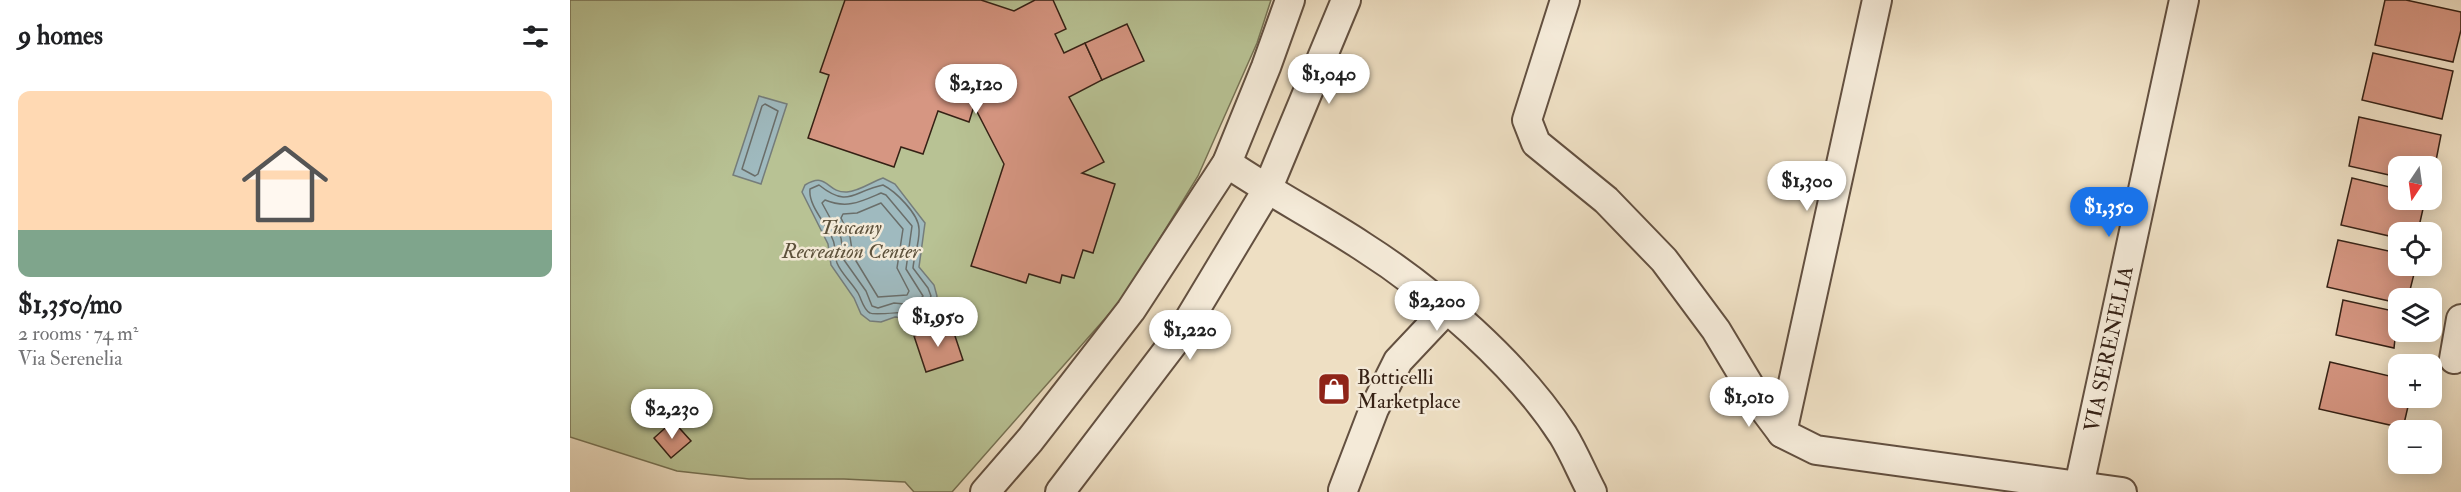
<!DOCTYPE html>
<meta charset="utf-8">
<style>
body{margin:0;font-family:"IM FELL Double Pica",serif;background:#f2f2f2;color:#202124;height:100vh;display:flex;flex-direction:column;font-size:22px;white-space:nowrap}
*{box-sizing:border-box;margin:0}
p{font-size:20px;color:#757577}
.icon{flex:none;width:33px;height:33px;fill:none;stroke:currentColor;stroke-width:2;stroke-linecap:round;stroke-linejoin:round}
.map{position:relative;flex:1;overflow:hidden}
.panel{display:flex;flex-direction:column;background:#fff;width:570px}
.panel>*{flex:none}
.needle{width:39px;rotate:193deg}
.tools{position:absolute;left:1818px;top:156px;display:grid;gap:12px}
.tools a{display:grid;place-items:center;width:54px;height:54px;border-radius:12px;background:#fff;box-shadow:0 3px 15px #0003;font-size:30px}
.price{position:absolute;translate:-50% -51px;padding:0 14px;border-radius:21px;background:#fff;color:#222;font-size:20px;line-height:39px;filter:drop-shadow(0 2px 3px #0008)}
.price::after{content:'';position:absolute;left:50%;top:36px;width:18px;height:14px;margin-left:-9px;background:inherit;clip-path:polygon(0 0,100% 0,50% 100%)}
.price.current{background:#1a73e8;color:#fff}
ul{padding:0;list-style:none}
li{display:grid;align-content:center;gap:12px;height:318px;padding:0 18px}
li+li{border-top:2px solid #e0e0e0}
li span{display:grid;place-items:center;height:186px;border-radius:12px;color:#555}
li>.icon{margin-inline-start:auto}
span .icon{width:108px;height:108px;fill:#fffc;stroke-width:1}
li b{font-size:26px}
h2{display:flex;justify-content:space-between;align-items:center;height:72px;padding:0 18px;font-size:26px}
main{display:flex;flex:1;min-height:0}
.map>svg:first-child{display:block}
.green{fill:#b8c294;stroke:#767254;stroke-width:1.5}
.water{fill:#9fbabf;stroke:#757d7b;stroke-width:1.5}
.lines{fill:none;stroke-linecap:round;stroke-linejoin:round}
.shore{stroke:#6a6e6a;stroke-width:1.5}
.building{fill:#d69682;stroke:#352115;stroke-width:1.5}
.minor-casing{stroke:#635040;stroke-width:32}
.minor{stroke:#f4ead8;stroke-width:28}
.labels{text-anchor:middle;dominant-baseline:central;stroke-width:5;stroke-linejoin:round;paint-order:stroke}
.park-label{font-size:21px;font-style:italic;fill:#5c513b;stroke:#f4ead8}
.street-label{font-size:21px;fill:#352115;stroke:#f4ead8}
.poi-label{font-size:21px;fill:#352115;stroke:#f4ead8;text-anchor:start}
</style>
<main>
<section class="panel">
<h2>9 homes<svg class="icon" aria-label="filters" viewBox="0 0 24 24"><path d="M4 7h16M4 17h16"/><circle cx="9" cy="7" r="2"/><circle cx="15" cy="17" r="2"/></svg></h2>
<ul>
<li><span style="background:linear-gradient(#ffd9b3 75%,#7fa58c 0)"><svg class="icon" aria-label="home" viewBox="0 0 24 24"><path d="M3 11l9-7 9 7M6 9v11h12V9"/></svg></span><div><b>$1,350/mo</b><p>2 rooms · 74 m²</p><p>Via Serenelia</p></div></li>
</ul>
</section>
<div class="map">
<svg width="1891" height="492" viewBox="0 0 1891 492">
<rect width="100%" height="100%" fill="#eedfc3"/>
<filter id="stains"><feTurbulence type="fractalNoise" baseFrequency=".00333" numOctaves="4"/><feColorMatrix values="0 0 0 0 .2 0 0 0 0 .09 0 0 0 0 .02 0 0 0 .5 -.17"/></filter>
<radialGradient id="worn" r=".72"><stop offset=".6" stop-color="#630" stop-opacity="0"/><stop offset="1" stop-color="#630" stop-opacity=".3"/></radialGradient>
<polygon class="green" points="0,0 701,0 687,43 628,176 554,297 382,492 344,492 335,482 274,479 179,479 107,471 0,437"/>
<g class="water">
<polygon points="189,96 217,104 191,184 163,175"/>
<path d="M313,178L325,184L355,223L349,267L364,285L367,296L365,307L357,315L347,318L325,317L311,322L300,321L291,314L284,298L261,265L258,244L232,192L235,185C258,171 256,193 277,192C290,191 301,182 313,178Z"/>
</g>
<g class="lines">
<g class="shore">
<polygon points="195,104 208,111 188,174 185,176 172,169 192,106"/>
<path d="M249,185C279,209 283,191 313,185C325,191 349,214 349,229C350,242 344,255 343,268L358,288L361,296L354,309C348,312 303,315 300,313C293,309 292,300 288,293C282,283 271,273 267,263C264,256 266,247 263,240C257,224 238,206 240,189Z"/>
<path d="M311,193L316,195L342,226L336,269L353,296L345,305L324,303L308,308L302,306L296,291L274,260L271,238L252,203L255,200C277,209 290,202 311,193Z"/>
<polygon points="311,203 333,229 327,268 339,291 337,295 308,297 283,256 280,237 271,218 273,214 287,213"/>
</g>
</g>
<g class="building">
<polygon points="275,0 411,0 444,11 465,0 483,0 496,29 485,34 494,53 515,43 532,80 499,97 534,162 512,173 545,184 523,253 513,250 504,278 492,275 490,283 459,274 456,283 401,266 434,164 404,106 399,122 368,111 353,154 331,147 324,167 238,138 259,75 250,72"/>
<polygon points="1815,0 1836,0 1891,12 1891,30 1883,62 1805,45"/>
<polygon points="557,24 574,61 532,80 515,43"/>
<polygon points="1803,53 1883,71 1872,119 1792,100"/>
<polygon points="1789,117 1871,135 1862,181 1862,166 1828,166 1828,177 1779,166"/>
<polygon points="1782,178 1828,189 1828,200 1855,200 1848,231 1832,227 1828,238 1771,225"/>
<polygon points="1768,240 1828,253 1828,266 1846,266 1838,298 1828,298 1828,303 1757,287"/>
<polygon points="1773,300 1828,312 1824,348 1766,335"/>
<polygon points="381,324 393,360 356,372 344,336"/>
<polygon points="1760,362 1828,378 1828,398 1840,398 1833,428 1749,409"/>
<polygon points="103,421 121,441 101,458 84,438"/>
</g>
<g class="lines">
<defs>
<g id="minor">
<polyline points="995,0 957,120 966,143 1036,200 1094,260 1146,330 1191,405 1212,433 1246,450 1552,492"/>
<path d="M657,163C701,193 748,217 792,246C863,291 948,365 993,435C1004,453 1012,473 1022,492"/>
<polyline points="1884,359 1891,319"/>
<polyline points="1212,433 1307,0"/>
<polyline points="1509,486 1614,0"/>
<polyline points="773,490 804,409 828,361 877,309"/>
<polyline points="415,492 460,440 561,310 657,163 696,67 720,0"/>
<polyline points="490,492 611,333 697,190 776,0"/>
</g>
</defs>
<use href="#minor" class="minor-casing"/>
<use href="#minor" class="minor"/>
</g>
<defs>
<symbol id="shop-square" viewBox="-11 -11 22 22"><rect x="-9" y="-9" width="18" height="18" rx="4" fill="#8f2418" stroke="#f4ead8"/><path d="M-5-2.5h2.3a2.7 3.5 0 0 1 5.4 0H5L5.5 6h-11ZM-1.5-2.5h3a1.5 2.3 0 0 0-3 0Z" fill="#fff"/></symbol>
</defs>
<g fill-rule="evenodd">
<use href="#shop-square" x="745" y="370" width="38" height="38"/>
</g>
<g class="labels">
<g class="park-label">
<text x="281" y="227">Tuscany<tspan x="281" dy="24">Recreation Center</tspan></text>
</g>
<g class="street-label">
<text transform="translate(1539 349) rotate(-78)">VIA SERENELIA</text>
</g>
<g class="poi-label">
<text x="787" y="377">Botticelli<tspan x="787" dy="24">Marketplace</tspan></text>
</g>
</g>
<rect width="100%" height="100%" filter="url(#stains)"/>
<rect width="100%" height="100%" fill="url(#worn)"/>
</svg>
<div class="tools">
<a><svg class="needle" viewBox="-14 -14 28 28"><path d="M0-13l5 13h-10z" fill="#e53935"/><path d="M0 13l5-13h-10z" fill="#757577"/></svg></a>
<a><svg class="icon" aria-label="locate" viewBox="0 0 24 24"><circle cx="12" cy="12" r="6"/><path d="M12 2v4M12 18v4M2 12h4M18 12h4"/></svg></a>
<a><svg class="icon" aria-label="layers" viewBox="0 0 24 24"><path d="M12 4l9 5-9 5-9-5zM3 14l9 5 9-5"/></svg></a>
<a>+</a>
<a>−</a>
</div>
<b class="price" style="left:759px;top:105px">$1,040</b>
<b class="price" style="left:406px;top:115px">$2,120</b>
<b class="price" style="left:1237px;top:212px">$1,300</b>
<b class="price current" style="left:1539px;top:238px">$1,350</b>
<b class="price" style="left:867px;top:332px">$2,200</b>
<b class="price" style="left:368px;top:348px">$1,950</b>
<b class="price" style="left:620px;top:361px">$1,220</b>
<b class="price" style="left:1179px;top:428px">$1,010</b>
<b class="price" style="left:102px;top:440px">$2,230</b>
</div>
</main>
